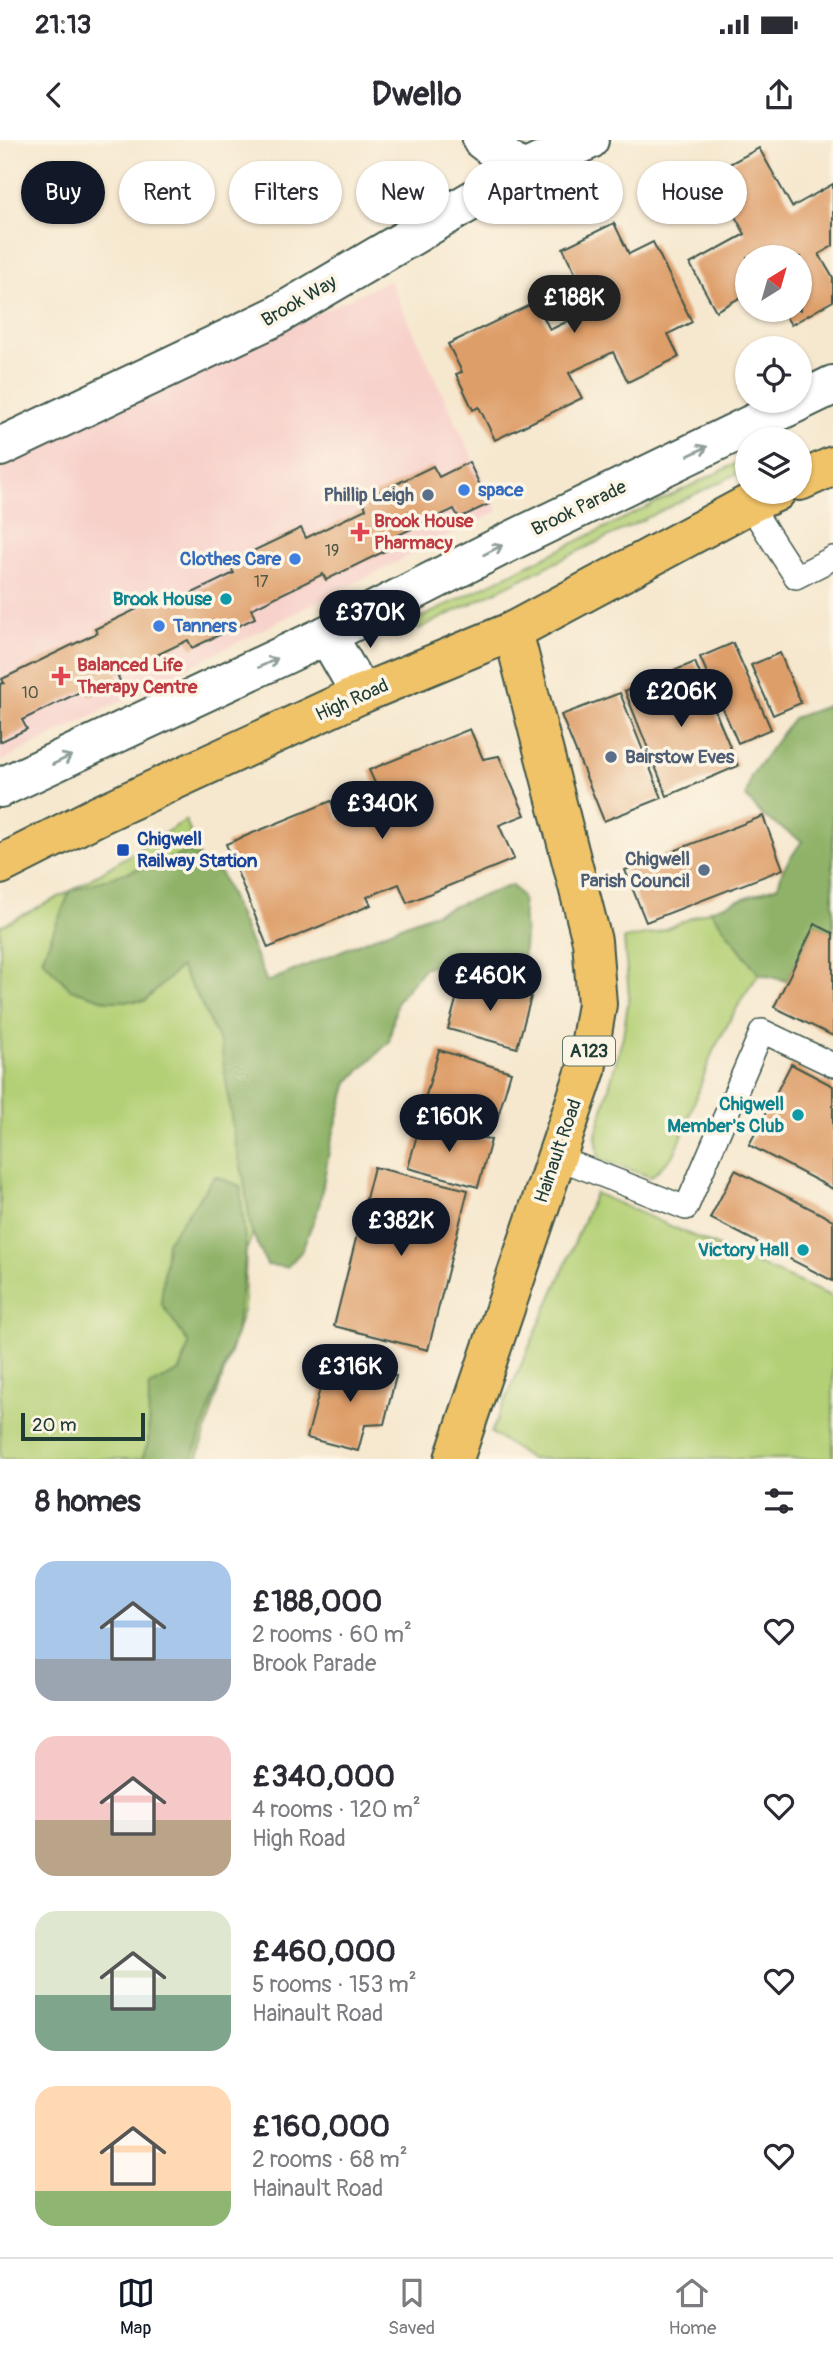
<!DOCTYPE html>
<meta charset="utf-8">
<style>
body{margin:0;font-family:Pangolin,sans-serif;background:#f2f2f3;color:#2b2b33;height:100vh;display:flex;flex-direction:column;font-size:26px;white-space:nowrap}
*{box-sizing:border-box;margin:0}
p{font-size:23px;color:#7c7c81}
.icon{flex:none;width:38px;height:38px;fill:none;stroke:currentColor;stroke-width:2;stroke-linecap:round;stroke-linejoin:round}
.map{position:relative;height:1319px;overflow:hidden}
.drawer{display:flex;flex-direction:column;background:#fff;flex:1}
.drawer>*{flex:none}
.top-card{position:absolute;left:21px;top:21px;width:791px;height:63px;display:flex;gap:14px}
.needle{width:46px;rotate:37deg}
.buttons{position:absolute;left:735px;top:105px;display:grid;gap:14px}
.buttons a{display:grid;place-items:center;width:77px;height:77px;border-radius:50%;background:#fff;box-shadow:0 2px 5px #0004;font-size:35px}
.scale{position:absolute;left:21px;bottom:18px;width:124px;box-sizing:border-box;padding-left:7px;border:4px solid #1f3d34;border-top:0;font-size:19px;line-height:24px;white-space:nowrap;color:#1f3d34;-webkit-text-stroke:5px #fcf5e5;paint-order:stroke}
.price{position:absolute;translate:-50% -60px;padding:0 16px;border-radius:24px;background:#111827;color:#fff;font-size:23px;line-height:46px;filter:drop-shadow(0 2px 4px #0008)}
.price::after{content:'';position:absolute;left:50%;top:42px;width:21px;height:16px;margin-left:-10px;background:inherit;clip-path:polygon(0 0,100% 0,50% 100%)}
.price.active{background:#222;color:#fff}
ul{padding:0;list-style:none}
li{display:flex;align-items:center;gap:21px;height:175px;padding:0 35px}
li span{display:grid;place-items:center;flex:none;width:196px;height:140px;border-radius:21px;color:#555}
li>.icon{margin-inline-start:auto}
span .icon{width:84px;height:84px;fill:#fffc;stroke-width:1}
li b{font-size:30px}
h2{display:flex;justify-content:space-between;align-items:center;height:84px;padding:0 35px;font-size:30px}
.chip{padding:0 24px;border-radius:32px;background:#fff;box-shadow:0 2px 5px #0004;font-size:24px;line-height:63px}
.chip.active{background:#111827;color:#fff}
.status{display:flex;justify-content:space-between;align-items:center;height:49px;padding:0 35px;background:#fff;direction:ltr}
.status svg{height:19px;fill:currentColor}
header{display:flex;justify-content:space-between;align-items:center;height:91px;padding:0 35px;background:#fff;font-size:32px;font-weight:700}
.tabs{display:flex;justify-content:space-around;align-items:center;height:98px;border-top:2px solid #e1e1e2;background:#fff;font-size:19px;color:#7c7c81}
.tabs a{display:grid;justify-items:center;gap:4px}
.tabs .active{color:#111827}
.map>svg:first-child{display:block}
.built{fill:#f7d0ca}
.green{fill:#b4d076;stroke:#6a8655;stroke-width:2}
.forest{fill:#8fb267;stroke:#57784e;stroke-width:2}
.building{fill:#de9e69}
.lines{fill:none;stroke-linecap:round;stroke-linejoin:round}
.lane-casing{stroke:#3f574b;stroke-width:26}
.street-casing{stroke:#3f574b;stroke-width:42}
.primary-casing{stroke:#3f574b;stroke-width:42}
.lane{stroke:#fff;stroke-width:23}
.street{stroke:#fff;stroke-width:38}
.primary{stroke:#f1c369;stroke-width:38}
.oneway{stroke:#8f9e9a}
.shop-dot{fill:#3f7fe0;stroke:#fcf5e5;stroke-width:2.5}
.service-dot{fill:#5c6f8a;stroke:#fcf5e5;stroke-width:2.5}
.health-dot{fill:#e0444e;stroke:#fcf5e5;stroke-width:2.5}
.culture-dot{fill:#0f9aa8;stroke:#fcf5e5;stroke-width:2.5}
.transit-dot{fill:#1a4fb4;stroke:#fcf5e5;stroke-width:2.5}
.labels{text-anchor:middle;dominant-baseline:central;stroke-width:7;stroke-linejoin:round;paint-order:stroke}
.number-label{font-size:16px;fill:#4f5541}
.shield{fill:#fcf5e5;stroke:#617469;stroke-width:2}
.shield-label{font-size:18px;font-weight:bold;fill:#1f3d34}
.street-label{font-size:19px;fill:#1f3d34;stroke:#fcf5e5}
.shop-label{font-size:19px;font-weight:bold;fill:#366cbe;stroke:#fcf5e5;text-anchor:start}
.service-label{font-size:19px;font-weight:bold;fill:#4e5e75;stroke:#fcf5e5;text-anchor:end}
.health-label{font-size:19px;font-weight:bold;fill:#be3a42;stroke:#fcf5e5;text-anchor:start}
.culture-label{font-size:19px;font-weight:bold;fill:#0d838f;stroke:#fcf5e5;text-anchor:end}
.transit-label{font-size:19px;font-weight:bold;fill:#164399;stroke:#fcf5e5;text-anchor:start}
</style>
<div class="status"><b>21:13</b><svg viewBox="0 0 49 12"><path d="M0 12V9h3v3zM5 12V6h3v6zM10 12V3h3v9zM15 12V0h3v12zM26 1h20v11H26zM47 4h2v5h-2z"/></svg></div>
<header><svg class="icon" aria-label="back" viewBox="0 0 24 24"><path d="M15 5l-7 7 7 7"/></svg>Dwello<svg class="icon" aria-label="share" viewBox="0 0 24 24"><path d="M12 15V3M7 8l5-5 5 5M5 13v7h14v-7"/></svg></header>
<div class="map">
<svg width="833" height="1319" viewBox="0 0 833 1319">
<rect width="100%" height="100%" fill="#fcf5e5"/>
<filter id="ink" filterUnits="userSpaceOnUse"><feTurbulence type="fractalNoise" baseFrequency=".0143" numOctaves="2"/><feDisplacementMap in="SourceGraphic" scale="14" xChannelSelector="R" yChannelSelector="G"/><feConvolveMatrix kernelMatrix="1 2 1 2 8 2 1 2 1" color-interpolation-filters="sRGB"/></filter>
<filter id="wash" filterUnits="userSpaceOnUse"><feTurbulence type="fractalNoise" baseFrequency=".00686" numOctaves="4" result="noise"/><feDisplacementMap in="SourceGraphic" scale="28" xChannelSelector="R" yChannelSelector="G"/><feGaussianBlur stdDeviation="1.57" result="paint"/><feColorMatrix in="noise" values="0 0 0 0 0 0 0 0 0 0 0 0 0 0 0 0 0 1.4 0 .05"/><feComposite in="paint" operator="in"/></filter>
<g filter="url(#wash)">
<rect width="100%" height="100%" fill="#f6e8cf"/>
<polygon class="built" points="389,140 498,371 0,622 0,322"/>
<g class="green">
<polygon points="747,318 747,329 419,489 408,484"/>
<polygon points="186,680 256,879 306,958 246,1111 244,1168 197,1319 0,1319 0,786 71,751"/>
<polygon points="710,770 759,834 743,857 713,911 679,1004 673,1016 651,1037 599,1019 596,995 623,896 629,856 624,799 656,793"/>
<polygon points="595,1053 833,1157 833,1319 531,1319 491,1293 562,1133"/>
</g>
<g class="forest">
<polygon points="833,564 833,793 815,784 787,841 759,834 710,770 778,746 783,729 802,701 763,676 746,657 751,636 793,578"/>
<polygon points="189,712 221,734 267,842 408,783 512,745 522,757 525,796 522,832 465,826 425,827 397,861 389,902 348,942 330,1006 319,1067 301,1112 287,1127 267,1125 251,1090 244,1040 234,997 221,906 201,863 180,827 145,861 108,861 70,849 42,819 70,751"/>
<polygon points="215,1036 240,1046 246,1111 236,1193 192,1319 142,1319 148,1303 149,1246 180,1231 189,1204 161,1163 167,1102"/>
</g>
<g id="blocks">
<g class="building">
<polygon points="759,8 792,67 833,44 833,106 819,114 833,138 833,161 791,185 782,170 800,170 800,117 747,117 747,154 716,171 690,124 745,94 711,34"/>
<polygon points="614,83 629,114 653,102 692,182 668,194 679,217 628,242 613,212 569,233 582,258 495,300 479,267 473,270 456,234 462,232 448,204 536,162 550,190 582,174 574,160 585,154 563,108"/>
<polygon points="469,322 489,364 459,378 454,369 383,402 387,410 326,440 323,434 251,469 255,478 192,508 188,500 117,534 120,541 90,556 86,549 22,580 27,589 0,602 0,544 4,543 2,539 97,493 95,489 166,455 170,464 234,433 228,423 301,388 306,398 366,369 363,360 433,326 439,337"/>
<polygon points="733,503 771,589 738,603 700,517"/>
<polygon points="780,513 801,563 773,575 751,525"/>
<polygon points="695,522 738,626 667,656 625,551"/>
<polygon points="620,553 662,658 604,681 561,575"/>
<polygon points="470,589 483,619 499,616 525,675 499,685 514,719 407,763 399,744 367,757 371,765 268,808 226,704 331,661 339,680 384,663 369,630"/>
<polygon points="763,676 783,729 646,782 625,730"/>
<polygon points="815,784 833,793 833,896 774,867"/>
<polygon points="462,838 531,857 517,908 448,889"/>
<polygon points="439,910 511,932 496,983 424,962"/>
<polygon points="791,924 833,946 833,1049 749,1005"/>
<polygon points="421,980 491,1000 478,1047 408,1028"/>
<polygon points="374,1027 468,1050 428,1210 334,1186"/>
<polygon points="735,1030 833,1080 833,1141 710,1078"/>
<polygon points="328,1218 396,1236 384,1284 365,1285 358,1311 307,1298"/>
</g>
</g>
</g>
<g filter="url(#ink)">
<use href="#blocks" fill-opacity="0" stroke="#3f574b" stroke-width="2"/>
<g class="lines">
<defs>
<g id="lane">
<polyline points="749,364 796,437 833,418"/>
<polyline points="556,1017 686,1068 762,891 833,925"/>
</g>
<g id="street">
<polyline points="482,0 522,31"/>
<polyline points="0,307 274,177 522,31 589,0"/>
<polyline points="327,495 361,554"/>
<polyline points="0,648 327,495 515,399 833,245"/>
</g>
<g id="primary">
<polyline points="800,341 833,326"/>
<polyline points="0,725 99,675 361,554 513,491 749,364 776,352"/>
<polyline points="454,1319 586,930 597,864 592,801 513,491"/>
</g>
</defs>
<use href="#lane" class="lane-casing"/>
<use href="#street" class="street-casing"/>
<use href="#primary" class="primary-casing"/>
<use href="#lane" class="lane"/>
<use href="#street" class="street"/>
<use href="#primary" class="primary"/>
</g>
<defs><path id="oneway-shaft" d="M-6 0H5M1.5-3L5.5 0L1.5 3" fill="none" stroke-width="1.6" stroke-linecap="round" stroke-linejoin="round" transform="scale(1.75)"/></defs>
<g class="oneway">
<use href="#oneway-shaft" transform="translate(698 311) rotate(-26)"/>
<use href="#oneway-shaft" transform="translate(493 410) rotate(-27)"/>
<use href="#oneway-shaft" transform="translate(268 523) rotate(-25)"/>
<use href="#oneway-shaft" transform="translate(62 620) rotate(-25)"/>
</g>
</g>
<g class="shop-dot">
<circle cx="464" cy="350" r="7"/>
<circle cx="295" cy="419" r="7"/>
<circle cx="159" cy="486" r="7"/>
</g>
<g class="service-dot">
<circle cx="428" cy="355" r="7"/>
<circle cx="611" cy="617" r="7"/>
<circle cx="704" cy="730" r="7"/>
</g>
<g class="health-dot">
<path d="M356.5 381.5h7v7h7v7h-7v7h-7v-7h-7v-7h7z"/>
<path d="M57.5 525.5h7v7h7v7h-7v7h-7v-7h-7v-7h7z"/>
</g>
<g class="culture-dot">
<circle cx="226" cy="459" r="7"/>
<circle cx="798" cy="975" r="7"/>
<circle cx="803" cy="1110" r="7"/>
</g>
<rect class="transit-dot" x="116" y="703" width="14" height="14" rx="3.5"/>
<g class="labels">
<g class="number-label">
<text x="332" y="411">19</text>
<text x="261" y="442">17</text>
<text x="30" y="553">10</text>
</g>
<rect class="shield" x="563" y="896.5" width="52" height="29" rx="5"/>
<g class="shield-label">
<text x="589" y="911">A123</text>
</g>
<g class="street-label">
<text transform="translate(299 161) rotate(-30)">Brook Way</text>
<text transform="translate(579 368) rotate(-26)">Brook Parade</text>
<text transform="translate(352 560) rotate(-24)">High Road</text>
<text transform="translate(558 1011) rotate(-71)">Hainault Road</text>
</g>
<g class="shop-label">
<text x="478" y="350">space</text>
<text x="281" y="419" text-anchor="end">Clothes Care</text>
<text x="173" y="486">Tanners</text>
</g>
<g class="service-label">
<text x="414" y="355">Phillip Leigh</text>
<text x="625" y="617" text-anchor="start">Bairstow Eves</text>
<text x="690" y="719">Chigwell<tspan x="690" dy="22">Parish Council</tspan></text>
</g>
<g class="health-label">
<text x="374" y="381">Brook House<tspan x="374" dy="22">Pharmacy</tspan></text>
<text x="77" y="525">Balanced Life<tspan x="77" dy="22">Therapy Centre</tspan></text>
</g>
<g class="culture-label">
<text x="212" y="459">Brook House</text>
<text x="784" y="964">Chigwell<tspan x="784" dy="22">Member's Club</tspan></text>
<text x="789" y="1110">Victory Hall</text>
</g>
<g class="transit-label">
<text x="137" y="699">Chigwell<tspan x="137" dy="22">Railway Station</tspan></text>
</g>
</g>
</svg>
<div class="buttons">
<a><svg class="needle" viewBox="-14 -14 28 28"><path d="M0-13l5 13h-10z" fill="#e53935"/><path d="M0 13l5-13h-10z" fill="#7c7c81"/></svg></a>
<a><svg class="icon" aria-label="locate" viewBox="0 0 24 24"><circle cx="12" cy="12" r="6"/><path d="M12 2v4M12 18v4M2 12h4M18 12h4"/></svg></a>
<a><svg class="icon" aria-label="layers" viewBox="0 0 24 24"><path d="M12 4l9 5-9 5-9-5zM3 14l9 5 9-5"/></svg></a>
</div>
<div class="scale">20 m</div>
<b class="price active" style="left:574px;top:195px">£188K</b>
<b class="price" style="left:370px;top:510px">£370K</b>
<b class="price" style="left:681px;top:589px">£206K</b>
<b class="price" style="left:382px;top:701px">£340K</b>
<b class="price" style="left:490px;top:873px">£460K</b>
<b class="price" style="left:449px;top:1014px">£160K</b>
<b class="price" style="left:401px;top:1118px">£382K</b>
<b class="price" style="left:350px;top:1264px">£316K</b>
<div class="top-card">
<a class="chip active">Buy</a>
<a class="chip">Rent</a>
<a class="chip">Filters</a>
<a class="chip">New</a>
<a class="chip">Apartment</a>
<a class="chip">House</a>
</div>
</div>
<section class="drawer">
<h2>8 homes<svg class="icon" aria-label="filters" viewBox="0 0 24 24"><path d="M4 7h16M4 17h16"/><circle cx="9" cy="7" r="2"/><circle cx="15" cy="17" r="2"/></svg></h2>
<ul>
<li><span style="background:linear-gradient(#a9c7e8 70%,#9aa5b1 0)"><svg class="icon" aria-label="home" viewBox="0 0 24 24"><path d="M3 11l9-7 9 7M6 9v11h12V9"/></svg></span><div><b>£188,000</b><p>2 rooms · 60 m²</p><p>Brook Parade</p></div><svg class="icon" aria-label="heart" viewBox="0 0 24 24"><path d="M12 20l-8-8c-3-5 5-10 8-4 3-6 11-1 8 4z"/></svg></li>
<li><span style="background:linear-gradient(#f6c9c9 60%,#b9a48a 0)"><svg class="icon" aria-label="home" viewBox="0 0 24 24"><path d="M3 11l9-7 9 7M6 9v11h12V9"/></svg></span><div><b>£340,000</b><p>4 rooms · 120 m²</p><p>High Road</p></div><svg class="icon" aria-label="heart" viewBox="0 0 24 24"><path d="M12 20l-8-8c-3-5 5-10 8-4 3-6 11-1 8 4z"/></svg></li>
<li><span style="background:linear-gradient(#dfe7d0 60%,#7fa58c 0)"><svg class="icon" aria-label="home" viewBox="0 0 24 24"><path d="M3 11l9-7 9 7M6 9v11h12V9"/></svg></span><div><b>£460,000</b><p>5 rooms · 153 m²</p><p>Hainault Road</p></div><svg class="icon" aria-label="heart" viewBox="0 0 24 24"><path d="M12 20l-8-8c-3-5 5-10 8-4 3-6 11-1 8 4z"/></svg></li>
<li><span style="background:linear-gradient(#ffd9b3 75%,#8fb573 0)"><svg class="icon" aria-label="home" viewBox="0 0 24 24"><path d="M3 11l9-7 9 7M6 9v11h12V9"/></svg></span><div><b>£160,000</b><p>2 rooms · 68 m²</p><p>Hainault Road</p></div><svg class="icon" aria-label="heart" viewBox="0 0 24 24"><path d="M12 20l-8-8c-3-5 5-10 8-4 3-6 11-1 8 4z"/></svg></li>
</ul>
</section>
<nav class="tabs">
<a class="active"><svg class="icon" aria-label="map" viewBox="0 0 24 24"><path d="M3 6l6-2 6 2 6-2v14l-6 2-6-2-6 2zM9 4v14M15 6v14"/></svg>Map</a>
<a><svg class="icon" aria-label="saved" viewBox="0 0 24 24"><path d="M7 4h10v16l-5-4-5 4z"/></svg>Saved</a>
<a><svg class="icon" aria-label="home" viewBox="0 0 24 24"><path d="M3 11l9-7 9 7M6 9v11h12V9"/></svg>Home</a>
</nav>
